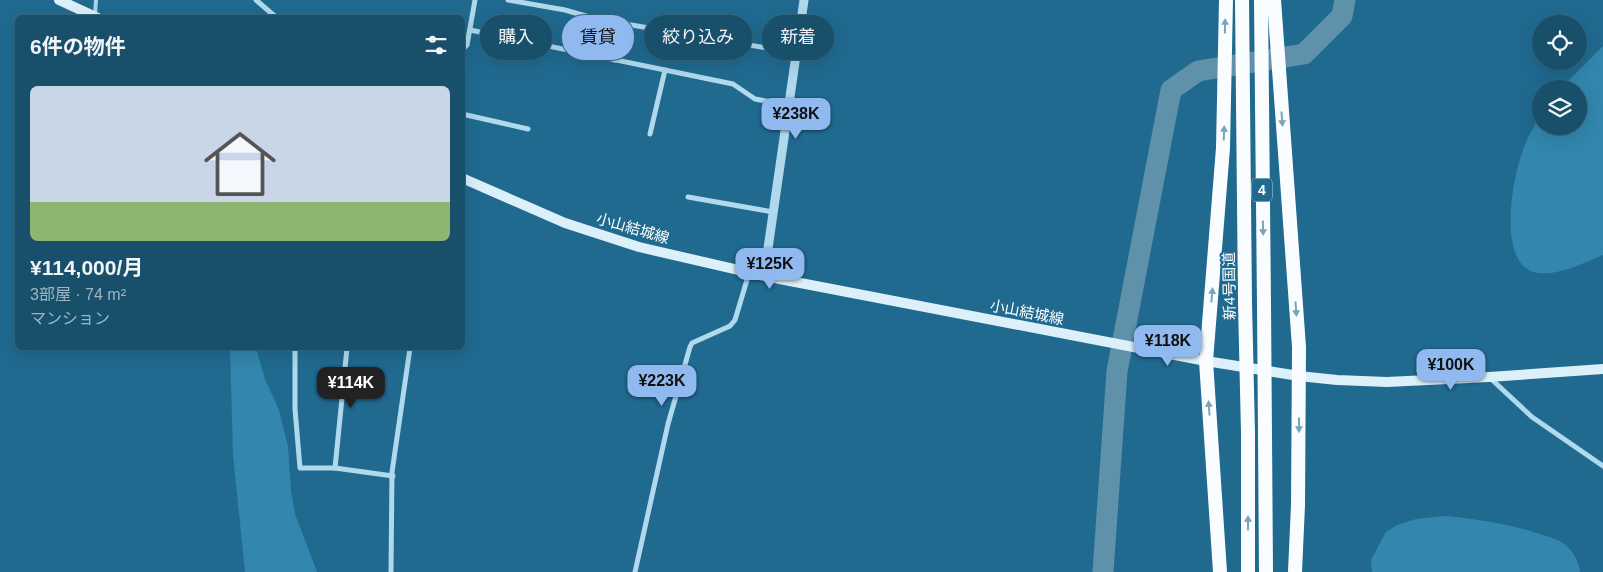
<!DOCTYPE html>
<html lang="ja">
<meta charset="utf-8">
<style>
body{margin:0;font-family:Helvetica,"Noto Sans JP",sans-serif;background:#255a74;color:#f1f3f6;height:100vh;display:flex;flex-direction:column;font-size:19px;white-space:nowrap}
*{box-sizing:border-box;margin:0}
p{font-size:16px;color:#9fb5c2}
.icon{flex:none;width:28px;height:28px;fill:none;stroke:currentColor;stroke-width:2;stroke-linecap:round;stroke-linejoin:round}
.map{position:relative;flex:1;overflow:hidden}
.side{position:absolute;left:15px;top:15px;width:450px;height:335px;display:flex;flex-direction:column;background:#18506c;border-radius:8px;box-shadow:0 5px 20px #0002,0 0 0 1px #36677f}
.side>*{flex:none}
.banner{position:absolute;left:480px;top:15px;width:475px;height:45px;display:flex;gap:10px}
.controls{position:absolute;left:1532px;top:15px;display:grid;gap:10px}
.controls a{display:grid;place-items:center;width:55px;height:55px;border-radius:50%;background:#18506c;box-shadow:0 5px 20px #0002,0 0 0 1px #36677f;font-size:25px}
.price{position:absolute;translate:-50% -42px;padding:0 11px;border-radius:10px;background:#90b9f0;color:#111;font-size:16px;line-height:32px;filter:drop-shadow(0 1px 2px #0008)}
.price::after{content:'';position:absolute;left:50%;top:30px;width:15px;height:11px;margin-left:-8px;background:inherit;clip-path:polygon(0 0,100% 0,50% 100%)}
.price.active{background:#222;color:#fff}
ul{padding:0;list-style:none}
li{display:grid;align-content:center;gap:10px;height:265px;padding:0 15px}
li+li{border-top:1px solid #36677f}
li span{display:grid;place-items:center;height:155px;border-radius:8px;color:#555}
li>.icon{margin-inline-start:auto}
span .icon{width:90px;height:90px;fill:#fffc;stroke-width:1}
li b{font-size:21px}
h2{display:flex;justify-content:space-between;align-items:center;height:60px;padding:0 15px;font-size:21px}
.chip{padding:0 18px;border-radius:22px;background:#18506c;box-shadow:0 5px 20px #0002,0 0 0 1px #36677f;font-size:18px;line-height:45px}
.chip.active{background:#90b9f0;color:#111}
.map>svg:first-child{display:block}
.green{fill:#3386ae}
.lines{fill:none;stroke-linecap:round;stroke-linejoin:round}
.stream{stroke:#a4d7ee;stroke-width:4}
.river{stroke:#6091aa;stroke-width:21}
.minor{stroke:#b0d9ed;stroke-width:5}
.tertiary{stroke:#b0d9ed;stroke-width:9}
.secondary{stroke:#dcf0fa;stroke-width:10}
.trunk{stroke:#fafdff;stroke-width:14}
.trunk-bridge{stroke:#fafdff;stroke-width:14}
.oneway{fill:#77a5bc}
.labels{text-anchor:middle;dominant-baseline:central;stroke-width:4;stroke-linejoin:round;paint-order:stroke}
.shield{fill:#206a90;stroke:#bcd2de;stroke-width:1}
.shield-label{font-size:14px;font-weight:bold;fill:#fff}
.street-label{font-size:15px;fill:#fff;stroke:#206a90}
</style>
<div class="map">
<svg width="1603" height="572" viewBox="0 0 1603 572">
<rect width="100%" height="100%" fill="#206a90"/>
<g class="green">
<path d="M1603,46V255C1583,263 1559,276 1537,273C1497,266 1512,182 1521,156C1525,141 1534,127 1541,114V126H1579V89H1560Z"/>
<polygon points="230,348 256,348 265,379 279,410 288,447 291,491 295,514 317,572 245,572 233,455"/>
<path d="M1446,516C1477,519 1508,524 1537,533C1546,536 1555,538 1563,543C1573,550 1578,560 1580,572H1372L1371,560L1386,532L1397,525L1416,519Z"/>
</g>
<g class="lines">
<polyline class="stream" points="95,15 96,0"/>
<polyline class="river" points="1103,572 1117,371 1171,90 1198,71 1304,54 1342,16 1345,0"/>
<g class="minor">
<polyline points="256,0 277,18"/>
<polyline points="508,0 565,10 596,19 797,53"/>
<polyline points="470,30 733,84 755,99 789,105"/>
<polyline points="462,50 467,45 475,0"/>
<polyline points="615,60 623,23"/>
<polyline points="462,114 528,129"/>
<polyline points="650,134 665,70"/>
<polyline points="688,197 773,212"/>
<polyline points="295,348 295,409 300,468 335,468 393,476"/>
<polyline points="1489,377 1532,417 1603,466"/>
<polyline points="335,468 347,348"/>
<polyline points="391,572 392,472 410,348"/>
<polyline points="635,572 668,424 690,347 692,343 730,326 735,320 749,273"/>
</g>
<polyline class="tertiary" points="764,276 804,0"/>
<g class="secondary">
<polyline points="59,0 98,18"/>
<polyline points="462,178 565,223 639,247 764,276 1206,361 1299,376 1337,380 1387,382 1489,377 1603,369"/>
</g>
<g class="trunk">
<polyline points="1242,0 1245,303"/>
<polyline points="1261,0 1264,305"/>
<polyline points="1274,0 1299,347 1298,505 1295,572"/>
<polyline points="1248,433 1248,572"/>
<polyline points="1265,436 1266,572"/>
<polyline points="1220,572 1206,361 1223,148 1226,0"/>
</g>
<g class="trunk-bridge">
<polyline points="1245,303 1248,433"/>
<polyline points="1264,305 1265,436"/>
</g>
</g>
<defs><path id="oneway-solid" d="M-6-.8H1V-3.2L6.5 0L1 3.2V.8H-6Z" transform="scale(1.25)"/></defs>
<g class="oneway">
<use href="#oneway-solid" transform="translate(1225 26) rotate(-89)"/>
<use href="#oneway-solid" transform="translate(1282 119) rotate(86)"/>
<use href="#oneway-solid" transform="translate(1224 133) rotate(-88)"/>
<use href="#oneway-solid" transform="translate(1263 228) rotate(89)"/>
<use href="#oneway-solid" transform="translate(1212 295) rotate(-85)"/>
<use href="#oneway-solid" transform="translate(1296 309) rotate(86)"/>
<use href="#oneway-solid" transform="translate(1209 408) rotate(-94)"/>
<use href="#oneway-solid" transform="translate(1299 425) rotate(90)"/>
<use href="#oneway-solid" transform="translate(1248 523) rotate(-90)"/>
</g>
<g class="labels">
<rect class="shield" x="1252" y="178.5" width="20" height="23" rx="4"/>
<g class="shield-label">
<text x="1262" y="190">4</text>
</g>
<g class="street-label">
<text transform="translate(633 228) rotate(16)">小山結城線</text>
<text transform="translate(1229 286) rotate(-91)">新4号国道</text>
<text transform="translate(1027 312) rotate(11)">小山結城線</text>
</g>
</g>
</svg>
<div class="controls">
<a><svg class="icon" aria-label="locate" viewBox="0 0 24 24"><circle cx="12" cy="12" r="6"/><path d="M12 2v4M12 18v4M2 12h4M18 12h4"/></svg></a>
<a><svg class="icon" aria-label="layers" viewBox="0 0 24 24"><path d="M12 4l9 5-9 5-9-5zM3 14l9 5 9-5"/></svg></a>
</div>
<b class="price" style="left:796px;top:140px">¥238K</b>
<b class="price" style="left:770px;top:290px">¥125K</b>
<b class="price" style="left:1168px;top:367px">¥118K</b>
<b class="price" style="left:1451px;top:391px">¥100K</b>
<b class="price" style="left:662px;top:407px">¥223K</b>
<b class="price active" style="left:351px;top:409px">¥114K</b>
<div class="banner">
<a class="chip">購入</a>
<a class="chip active">賃貸</a>
<a class="chip">絞り込み</a>
<a class="chip">新着</a>
</div>
<section class="side">
<h2>6件の物件<svg class="icon" aria-label="filters" viewBox="0 0 24 24"><path d="M4 7h16M4 17h16"/><circle cx="9" cy="7" r="2"/><circle cx="15" cy="17" r="2"/></svg></h2>
<ul>
<li><span style="background:linear-gradient(#c9d6e8 75%,#8fb573 0)"><svg class="icon" aria-label="home" viewBox="0 0 24 24"><path d="M3 11l9-7 9 7M6 9v11h12V9"/></svg></span><div><b>¥114,000/月</b><p>3部屋 · 74 m²</p><p>マンション</p></div></li>
</ul>
</section>
</div>
